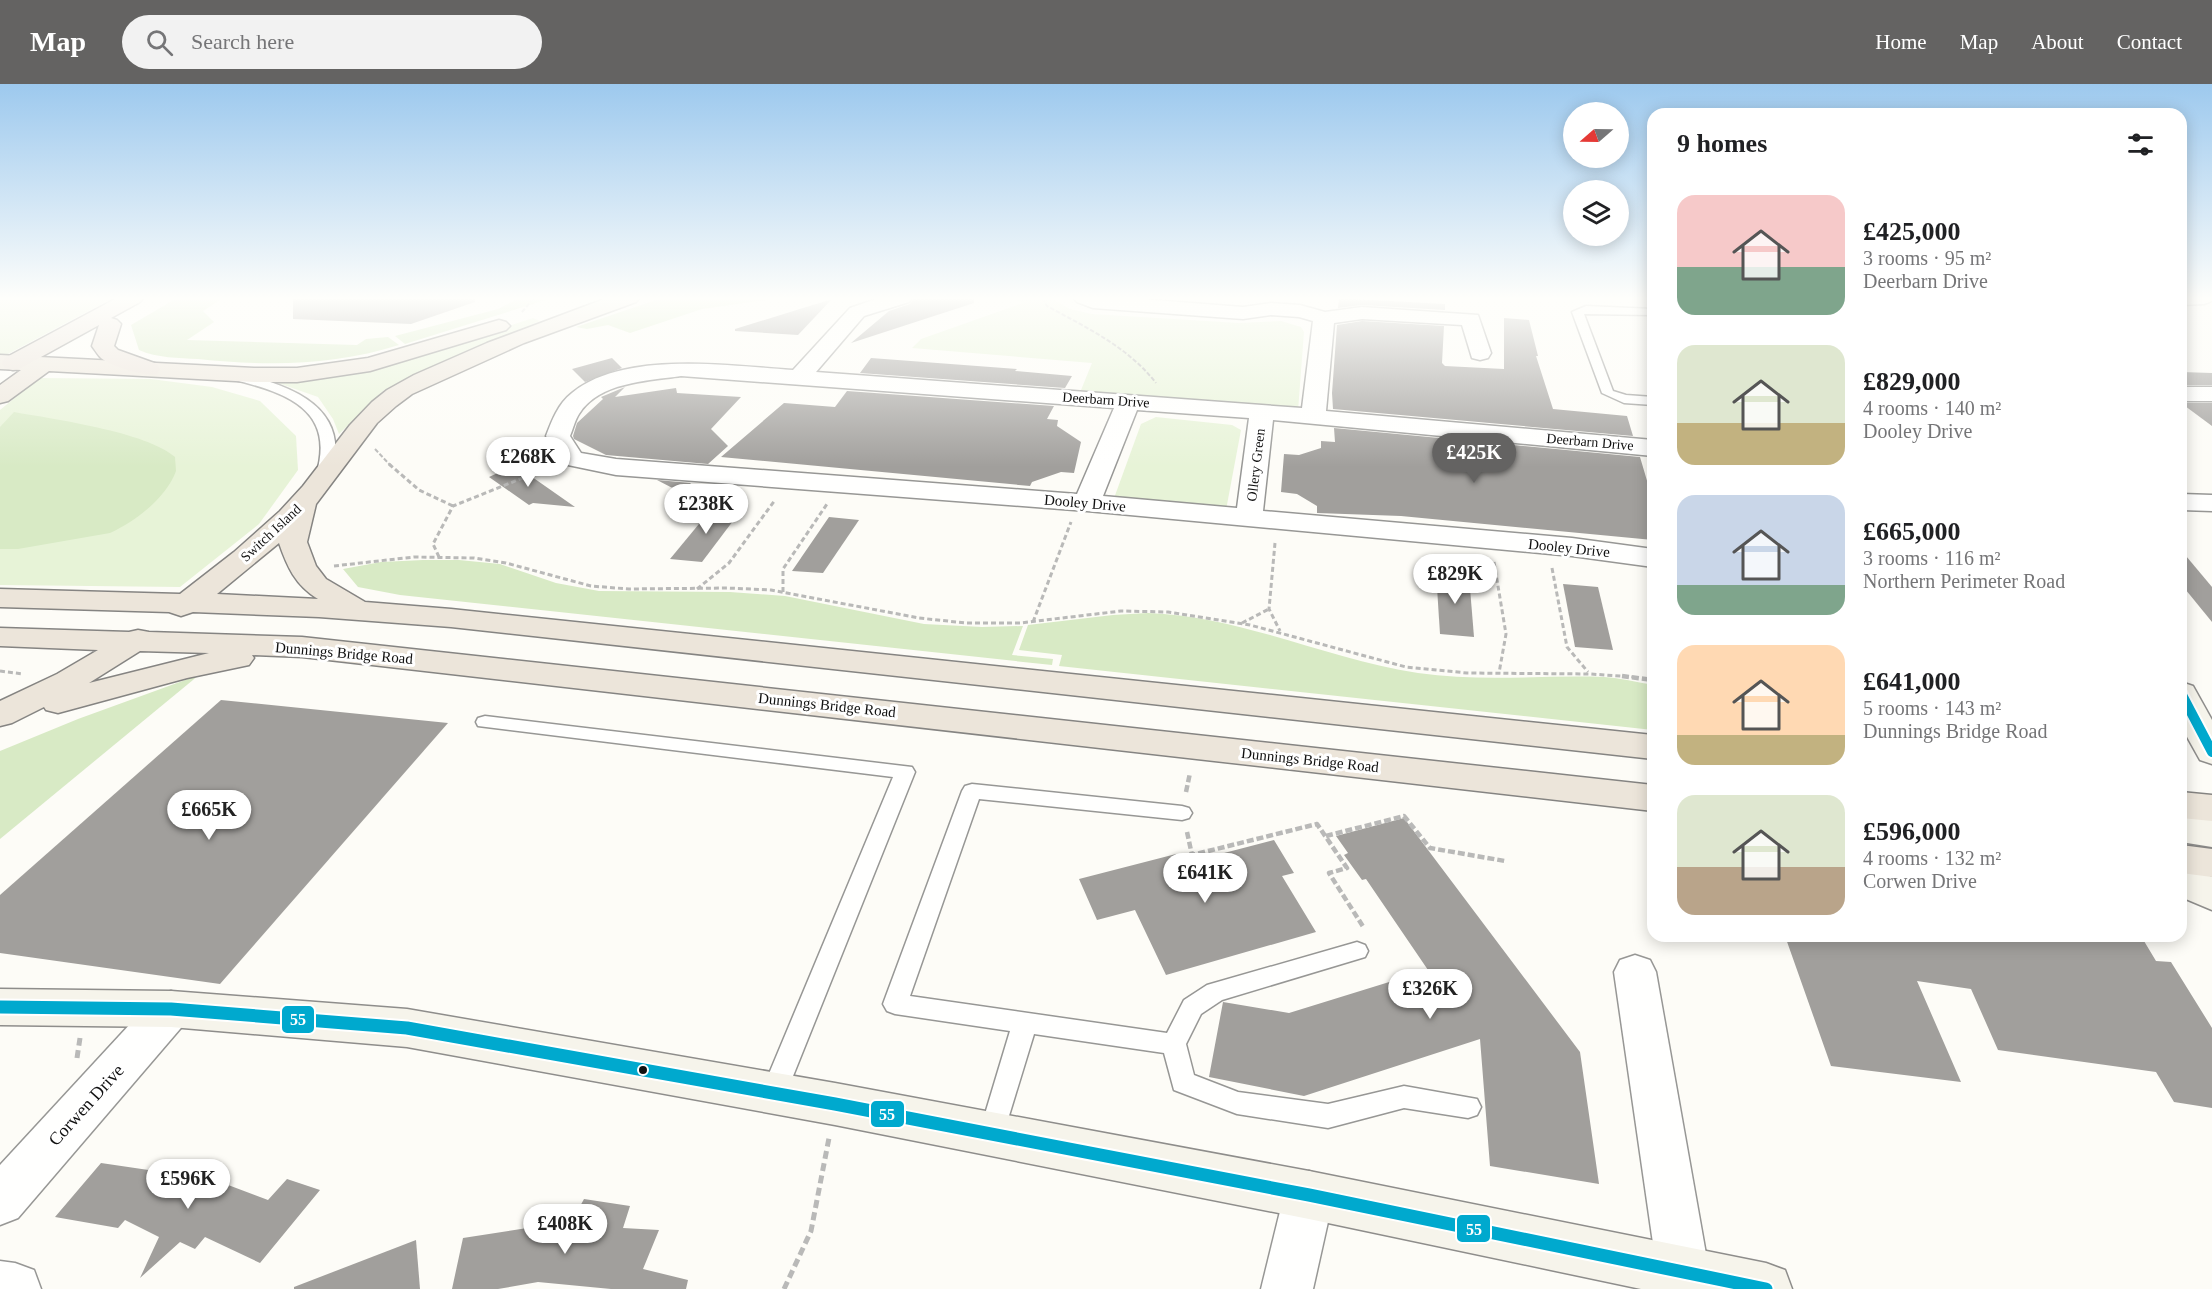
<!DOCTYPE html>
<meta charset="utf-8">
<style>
body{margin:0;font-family:"Times New Roman",serif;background:#f2f2f2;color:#202124;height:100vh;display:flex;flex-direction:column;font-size:22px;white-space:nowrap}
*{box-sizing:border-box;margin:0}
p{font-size:20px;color:#757577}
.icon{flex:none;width:33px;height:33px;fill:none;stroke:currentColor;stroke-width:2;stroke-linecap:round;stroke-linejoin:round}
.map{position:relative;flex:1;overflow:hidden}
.details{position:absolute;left:1647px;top:24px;width:540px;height:834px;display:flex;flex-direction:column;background:#fff;border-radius:18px;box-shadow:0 3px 15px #0003}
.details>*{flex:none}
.needle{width:39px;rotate:250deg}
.buttons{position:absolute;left:1563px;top:18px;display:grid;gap:12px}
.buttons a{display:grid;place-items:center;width:66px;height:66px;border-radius:50%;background:#fff;box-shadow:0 3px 15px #0003;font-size:30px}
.price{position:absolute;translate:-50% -51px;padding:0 14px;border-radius:21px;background:#fff;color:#222;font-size:20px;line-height:39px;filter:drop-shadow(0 2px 3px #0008)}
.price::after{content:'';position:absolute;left:50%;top:36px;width:18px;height:14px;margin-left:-9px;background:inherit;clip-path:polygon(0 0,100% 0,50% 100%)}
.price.active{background:#646362;color:#fff}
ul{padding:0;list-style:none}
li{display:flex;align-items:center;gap:18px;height:150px;padding:0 30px}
li span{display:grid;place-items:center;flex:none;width:168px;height:120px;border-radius:18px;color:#555}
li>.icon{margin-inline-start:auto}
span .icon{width:72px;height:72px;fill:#fffc;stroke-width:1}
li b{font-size:26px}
h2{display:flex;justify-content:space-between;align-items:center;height:72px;padding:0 30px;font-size:26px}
header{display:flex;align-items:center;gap:36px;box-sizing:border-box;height:84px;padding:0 30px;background:#646362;color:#fff}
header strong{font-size:28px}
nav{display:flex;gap:33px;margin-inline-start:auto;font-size:21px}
.search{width:420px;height:54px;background:#f2f2f2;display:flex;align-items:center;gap:15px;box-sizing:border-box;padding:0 21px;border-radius:33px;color:#757577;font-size:22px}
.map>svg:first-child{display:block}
.green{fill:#e7f3d7}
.forest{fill:#d8eac5}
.building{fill:#a19f9c}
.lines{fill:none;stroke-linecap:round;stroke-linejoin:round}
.service-casing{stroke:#979795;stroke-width:3}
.minor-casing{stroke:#979795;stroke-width:3}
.secondary-casing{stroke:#8e8d8b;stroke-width:3}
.trunk-casing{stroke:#858482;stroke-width:3}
.motorway-casing{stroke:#858482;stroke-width:3}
.path-far3{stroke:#b9b9b8;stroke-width:2;stroke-dasharray:4.5 2;stroke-linecap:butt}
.path-far2{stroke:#b9b9b8;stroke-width:3;stroke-dasharray:5 3;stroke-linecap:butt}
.path-far1{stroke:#b9b9b8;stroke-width:4.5;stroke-dasharray:7 3;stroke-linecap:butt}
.path{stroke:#b9b9b8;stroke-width:5;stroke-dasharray:8 4.5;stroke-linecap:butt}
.service{fill:#fffffe;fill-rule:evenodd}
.minor{fill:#fffffe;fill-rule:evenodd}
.secondary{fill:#f6f4eb;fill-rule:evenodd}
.trunk{fill:#ece5da;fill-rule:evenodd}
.motorway{fill:#eae1d8;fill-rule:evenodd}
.bus-1-far1-casing{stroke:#fff;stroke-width:14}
.bus-1-casing{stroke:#fff;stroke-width:17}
.bus-1-far1{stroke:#00a9ce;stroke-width:10}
.bus-1{stroke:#00a9ce;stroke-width:13}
.bus-dot{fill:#111;stroke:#fff;stroke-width:2}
.labels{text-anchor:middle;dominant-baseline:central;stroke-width:6;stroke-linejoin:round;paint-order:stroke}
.far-street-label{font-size:14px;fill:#111;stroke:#fff}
.street-label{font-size:15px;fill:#111;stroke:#fff}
.near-street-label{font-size:18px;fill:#111;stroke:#fff}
.line-badge{stroke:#fff;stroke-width:2}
.badge-label{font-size:16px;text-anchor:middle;font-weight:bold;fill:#fff}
</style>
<header>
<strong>Map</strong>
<div class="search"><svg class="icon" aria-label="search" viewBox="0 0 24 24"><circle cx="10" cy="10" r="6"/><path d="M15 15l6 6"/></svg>Search here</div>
<nav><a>Home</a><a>Map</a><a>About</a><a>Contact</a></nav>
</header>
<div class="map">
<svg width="2212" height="1205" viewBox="0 0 2212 1205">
<rect width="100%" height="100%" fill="#fdfcf7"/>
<g class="green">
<polygon points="0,214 113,214 6,271 0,271"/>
<polygon points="1014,214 1051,214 1070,225 1092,230 1239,239 1281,237 1301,243 1304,248 1298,327 1079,311 1092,279 912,264 921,255 1023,219"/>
<polygon points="533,234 540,237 444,277 384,306 339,350 333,335 318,313 278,299 332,292 410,275"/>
<polygon points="39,294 151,295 212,303 260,317 296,352 298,386 259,440 180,503 0,501 0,326"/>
<polygon points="1156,333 1232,341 1241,346 1226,426 1113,417 1141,340"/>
</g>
<g class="forest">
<path d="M177,214H223L203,227L214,238L187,256L357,261L366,255L388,253L399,261C333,282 266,282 198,275C179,274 157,274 139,266L131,241Z"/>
<polygon points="519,214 552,214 405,260 395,252 498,225"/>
<polygon points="662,214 781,214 702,225 630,249 608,241 587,245 576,243"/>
<path d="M14,328C53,335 147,348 175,373L176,387C166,414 136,437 110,449L18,465H0V343Z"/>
<polygon points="423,476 459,476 500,480 556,499 599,507 730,508 785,512 924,540 982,543 1023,542 1012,571 1053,575 1052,581 400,511 358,503 343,485 381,478"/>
<path d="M1148,529C1241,532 1326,575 1418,589C1480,598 1541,591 1604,593C1620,594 1637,598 1653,601V646L1059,582L1062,571L1019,566L1028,541L1113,531Z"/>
<polygon points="199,591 0,755 0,667 78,635"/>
</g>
<g class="building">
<polygon points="293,214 475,214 475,218 411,240 293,235"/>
<polygon points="914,214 974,214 974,219 851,259 889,227 910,220"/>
<polygon points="1339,214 1445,220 1445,226 1362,221 1338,224"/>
<polygon points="832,215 798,251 735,247 735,245"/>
<polygon points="1504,234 1529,236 1538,272 1536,272 1553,325 1627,332 1633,352 1333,325 1332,309 1337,241 1362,237 1444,242 1442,279 1445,282 1504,285"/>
<polygon points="612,274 622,284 585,298 572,285"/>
<polygon points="871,274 1017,285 1015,287 1072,292 1065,304 860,289"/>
<polygon points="2181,288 2212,289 2212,301 2181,301"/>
<polygon points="625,303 615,313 676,304 677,309 741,313 711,345 728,362 708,380 606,371 574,355 573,352 577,339 603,315 601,313"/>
<polygon points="847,307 1054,322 1047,335 1058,336 1057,342 1081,358 1074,389 1061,388 1032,398 1030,402 721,373 784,319 835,323"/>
<polygon points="2181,319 2212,319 2212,342"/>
<polygon points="1334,344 1640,373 1653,417 1653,456 1401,432 1317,429 1317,422 1297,410 1281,408 1284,370 1299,371 1321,364 1321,357 1335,358"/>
<polygon points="515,381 575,423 533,419 529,421 489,393"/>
<polygon points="657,396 691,399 682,409"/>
<polygon points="713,423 742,425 702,478 670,475"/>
<polygon points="829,433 859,436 823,489 792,487"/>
<polygon points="2181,466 2212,503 2212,538 2181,500"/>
<polygon points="1436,488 1469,492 1474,553 1440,550"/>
<polygon points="1563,500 1598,503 1613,566 1575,563"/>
<polygon points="221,616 448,639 220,900 0,869 0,811"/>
<polygon points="1404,734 1580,968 1599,1100 1490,1082 1480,955 1304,1012 1209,993 1223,918 1289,929 1428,886 1366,795 1362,796 1344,771 1348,769 1336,752"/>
<polygon points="1274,756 1294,789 1282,792 1316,848 1166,891 1135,826 1097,836 1079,795 1176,770 1182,780"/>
<polygon points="1785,852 2141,852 2156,877 2171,878 2212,944 2212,1024 2174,1018 2156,988 1998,966 1971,905 1917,897 1961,998 1831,982"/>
<polygon points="101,1079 196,1093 199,1090 268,1116 287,1095 320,1106 260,1179 205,1153 195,1165 180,1158 140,1194 159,1153 125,1136 118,1144 55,1133"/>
<polygon points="584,1115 630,1122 623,1144 659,1146 643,1185 688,1196 686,1205 611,1205 538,1198 498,1205 452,1205 463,1154 572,1137"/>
<polygon points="416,1156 420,1205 294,1205 294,1203"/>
</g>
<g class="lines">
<defs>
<g id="service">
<polygon points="1586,222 1653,225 1653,231 1584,230 1613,307 1626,311 1653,313 1653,321 1624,319 1602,309 1572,228"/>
<path d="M239,289C275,298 330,313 335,358C336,370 334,383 328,394H318L316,391C336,327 288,309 235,296L233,293Z"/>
<polygon points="485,632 912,683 915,688 783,1017 774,1020 765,1017 761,1009 893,693 478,642 476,638 478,634"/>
<polygon points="972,700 1182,722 1189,724 1192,729 1189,734 1182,736 979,715 910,912 1167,949 1184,916 1207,901 1357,858 1365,861 1368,867 1365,873 1222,916 1201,930 1186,960 1194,991 1238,1008 1328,1020 1404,1002 1477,1015 1481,1023 1477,1031 1468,1034 1404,1024 1328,1044 1237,1030 1174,1006 1164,969 1034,950 1001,1058 992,1062 983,1058 979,1050 1010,947 895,930 887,927 883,920 962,707 965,702"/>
</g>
<g id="minor">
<path d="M879,214H912L909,218L864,232L816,288L1302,324L1313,237L1299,233L1271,231L1243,235L1093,224L1077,218L1074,214H1128L1243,223L1271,219L1300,221L1325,228L1362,223L1478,231L1491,269L1488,274L1480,276L1472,274L1462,241L1362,235L1334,239L1326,327L1653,356V372L1273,336L1263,427L1572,454L1653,465V483L1572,472L1087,427L616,391L563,380L546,352C552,336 558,320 572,309C624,266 730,282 793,286L850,224ZM681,292L1114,324L1077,410L616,375L581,369L570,352C573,345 575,336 579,330C599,298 647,297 681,292ZM1137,326L1249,334L1237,424L1103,412Z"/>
<polygon points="2181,214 2212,214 2212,217 2204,220 2181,221"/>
<rect x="2181" y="303" width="31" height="14"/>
<polygon points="2181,410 2212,411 2212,427 2181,426"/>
<polygon points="1635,871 1650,876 1656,888 1709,1187 1702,1205 1664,1205 1657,1187 1614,888 1620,876"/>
<polygon points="171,907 186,912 193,925 186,938 18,1134 0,1141 0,1081 156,912"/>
<polygon points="1309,1087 1327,1094 1334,1111 1313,1205 1261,1205 1284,1111 1291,1094"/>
<polygon points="0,1177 15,1179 34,1186 41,1205 0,1205"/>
</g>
<g id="secondary">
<polygon points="2181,598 2193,602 2212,636 2212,680 2200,676 2181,642"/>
<polygon points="2181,730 2212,735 2212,763 2181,758"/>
<polygon points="2181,780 2212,793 2212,826 2181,813"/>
<polygon points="0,905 171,907 407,925 835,999 1309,1087 1766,1179 1785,1186 1792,1205 1641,1205 1309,1135 835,1041 407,963 171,943 0,941"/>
</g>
<g id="trunk">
<path d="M607,214H639L636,218L524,259L412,310L396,322L377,339L316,420L307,458L316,482L326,495L365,518L451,525L1653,651V675L451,543L319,533L193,528L181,532L169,528L0,523V505L180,510L234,468L280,427L303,402L350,341L372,318L387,306L414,291L487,259ZM279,459C287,482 295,501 318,515L217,510Z"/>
<polygon points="499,236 506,238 510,242 506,246 370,287 297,298 254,298 49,287 8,317 0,319 0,301 21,286 0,285 0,271 254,284 297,284 368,274"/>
<path d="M0,544L129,548L138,546L149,548L302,553L1653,701V727L302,573L252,571L254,574L249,581L187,594L58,629L46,626L44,623L12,639L0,642V617L57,590L98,566L0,562ZM140,567L209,569L89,599Z"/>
<polygon points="2181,708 2212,711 2212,737 2181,734"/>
<polygon points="2181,761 2212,765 2212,793 2181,789"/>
</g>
<path id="motorway" d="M117,214H143L140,218L111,234L117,236L121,240L114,262L118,266L157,280L160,285L157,290C146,293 110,282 101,274C98,271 95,266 92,262L99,241L21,284L13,286L5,284L2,279L5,274Z"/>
</defs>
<use href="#service" class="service-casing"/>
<use href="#minor" class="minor-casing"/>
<use href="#secondary" class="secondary-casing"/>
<use href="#trunk" class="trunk-casing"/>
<use href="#motorway" class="motorway-casing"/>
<g class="path-far3">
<path d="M1042,214L1047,222C1087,244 1128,263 1156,299"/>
<polyline points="522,228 534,214"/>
<polyline points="375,365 391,382"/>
</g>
<g class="path-far2">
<polyline points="389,380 419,406 453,422"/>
<polyline points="1275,459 1269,525 1280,547"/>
<polyline points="439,473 433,460 453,422 550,383"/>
<polyline points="1494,478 1506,550 1499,589"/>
<polyline points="334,482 414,473 474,474 506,479 591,502 629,505 727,504 771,506 919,534 966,539 1020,539 1121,527 1168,528 1250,541 1406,583 1467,589 1591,590 1633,593"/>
<polyline points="1552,484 1567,563 1588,588"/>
<polyline points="697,505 729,479 775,416"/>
<polyline points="783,508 783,485 827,420"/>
<polyline points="1033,538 1071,438"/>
<polyline points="1242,539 1269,525"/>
<polyline points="0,587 23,590"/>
</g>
<g class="path-far1">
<polyline points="1622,592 1653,596"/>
<polyline points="1186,708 1190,689"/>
<polyline points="1187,748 1192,771 1317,740 1347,784 1329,789 1364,844"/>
<polyline points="1326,752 1404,732 1430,764 1505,777"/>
<polyline points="1192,771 1195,777"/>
</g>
<g class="path">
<polyline points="77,974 80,954"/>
<polyline points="784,1205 811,1147 829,1054"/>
</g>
<use href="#service" class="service"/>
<use href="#minor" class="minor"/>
<use href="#secondary" class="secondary"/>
<use href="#trunk" class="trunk"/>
<use href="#motorway" class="motorway"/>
<defs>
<polyline id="bus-1-far1" points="2181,609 2212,668"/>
<polyline id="bus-1" points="0,923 171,925 407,944 835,1020 1309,1111 1766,1205"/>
</defs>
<use href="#bus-1-far1" class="bus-1-far1-casing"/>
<use href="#bus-1" class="bus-1-casing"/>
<use href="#bus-1-far1" class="bus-1-far1"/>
<use href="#bus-1" class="bus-1"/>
</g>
<linearGradient id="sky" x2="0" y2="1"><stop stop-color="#9dc9ee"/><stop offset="0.56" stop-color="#fefefb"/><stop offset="1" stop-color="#fefefb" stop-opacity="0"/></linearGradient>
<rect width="2212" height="383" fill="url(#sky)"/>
<circle class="bus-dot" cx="643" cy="986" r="5"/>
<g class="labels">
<g class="far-street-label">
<text transform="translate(1106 316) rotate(4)">Deerbarn Drive</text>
<text transform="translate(1590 358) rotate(5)">Deerbarn Drive</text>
<text transform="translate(1256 381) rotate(-83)">Ollery Green</text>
<text transform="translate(271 449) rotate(-43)">Switch Island</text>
</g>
<g class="street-label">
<text transform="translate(1085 419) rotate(5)">Dooley Drive</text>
<text transform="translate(1569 464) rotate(6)">Dooley Drive</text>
<text transform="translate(344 569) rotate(5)">Dunnings Bridge Road</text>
<text transform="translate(827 621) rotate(6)">Dunnings Bridge Road</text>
<text transform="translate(1310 676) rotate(6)">Dunnings Bridge Road</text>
</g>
<g class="near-street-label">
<text transform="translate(86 1021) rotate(-48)">Corwen Drive</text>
</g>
</g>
<g class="line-badge">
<rect x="281" y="921" width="34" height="29" rx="6" fill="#00a9ce"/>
<rect x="870" y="1016" width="35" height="28" rx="6" fill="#00a9ce"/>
<rect x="1456" y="1130" width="35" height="29" rx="6" fill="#00a9ce"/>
</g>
<g class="badge-label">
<text x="298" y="941">55</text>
<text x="887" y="1036">55</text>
<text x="1474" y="1151">55</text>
</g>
</svg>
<div class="buttons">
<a><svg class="needle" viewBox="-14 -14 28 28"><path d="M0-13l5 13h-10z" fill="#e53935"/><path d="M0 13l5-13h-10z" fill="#757577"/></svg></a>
<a><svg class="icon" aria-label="layers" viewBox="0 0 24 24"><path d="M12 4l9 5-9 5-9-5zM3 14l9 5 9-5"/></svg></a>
</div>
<b class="price active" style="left:1474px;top:400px">£425K</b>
<b class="price" style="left:528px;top:404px">£268K</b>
<b class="price" style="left:706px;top:451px">£238K</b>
<b class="price" style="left:1455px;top:521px">£829K</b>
<b class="price" style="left:209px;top:757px">£665K</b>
<b class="price" style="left:1205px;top:820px">£641K</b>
<b class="price" style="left:1430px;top:936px">£326K</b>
<b class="price" style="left:188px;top:1126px">£596K</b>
<b class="price" style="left:565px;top:1171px">£408K</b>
<section class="details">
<h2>9 homes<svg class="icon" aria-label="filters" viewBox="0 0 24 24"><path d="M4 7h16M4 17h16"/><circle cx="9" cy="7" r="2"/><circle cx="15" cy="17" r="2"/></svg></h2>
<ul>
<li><span style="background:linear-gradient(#f6c9c9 60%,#7fa58c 0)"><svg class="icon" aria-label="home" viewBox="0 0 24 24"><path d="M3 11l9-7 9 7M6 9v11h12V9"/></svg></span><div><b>£425,000</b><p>3 rooms · 95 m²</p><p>Deerbarn Drive</p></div></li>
<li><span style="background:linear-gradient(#dfe7d0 65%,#c2b280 0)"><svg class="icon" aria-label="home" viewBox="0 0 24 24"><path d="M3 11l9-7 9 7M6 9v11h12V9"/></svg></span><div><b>£829,000</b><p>4 rooms · 140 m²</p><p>Dooley Drive</p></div></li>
<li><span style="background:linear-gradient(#c9d6e8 75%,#7fa58c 0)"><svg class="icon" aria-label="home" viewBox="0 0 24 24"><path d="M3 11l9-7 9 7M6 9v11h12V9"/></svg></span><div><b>£665,000</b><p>3 rooms · 116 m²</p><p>Northern Perimeter Road</p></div></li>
<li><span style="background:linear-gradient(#ffd9b3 75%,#c2b280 0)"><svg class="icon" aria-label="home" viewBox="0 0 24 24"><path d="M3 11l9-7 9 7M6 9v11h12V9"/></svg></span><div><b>£641,000</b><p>5 rooms · 143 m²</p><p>Dunnings Bridge Road</p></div></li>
<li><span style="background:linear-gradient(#dfe7d0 60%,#b9a48a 0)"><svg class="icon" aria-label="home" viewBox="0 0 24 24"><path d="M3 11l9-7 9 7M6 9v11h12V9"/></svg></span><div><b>£596,000</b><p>4 rooms · 132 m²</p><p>Corwen Drive</p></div></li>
</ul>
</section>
</div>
